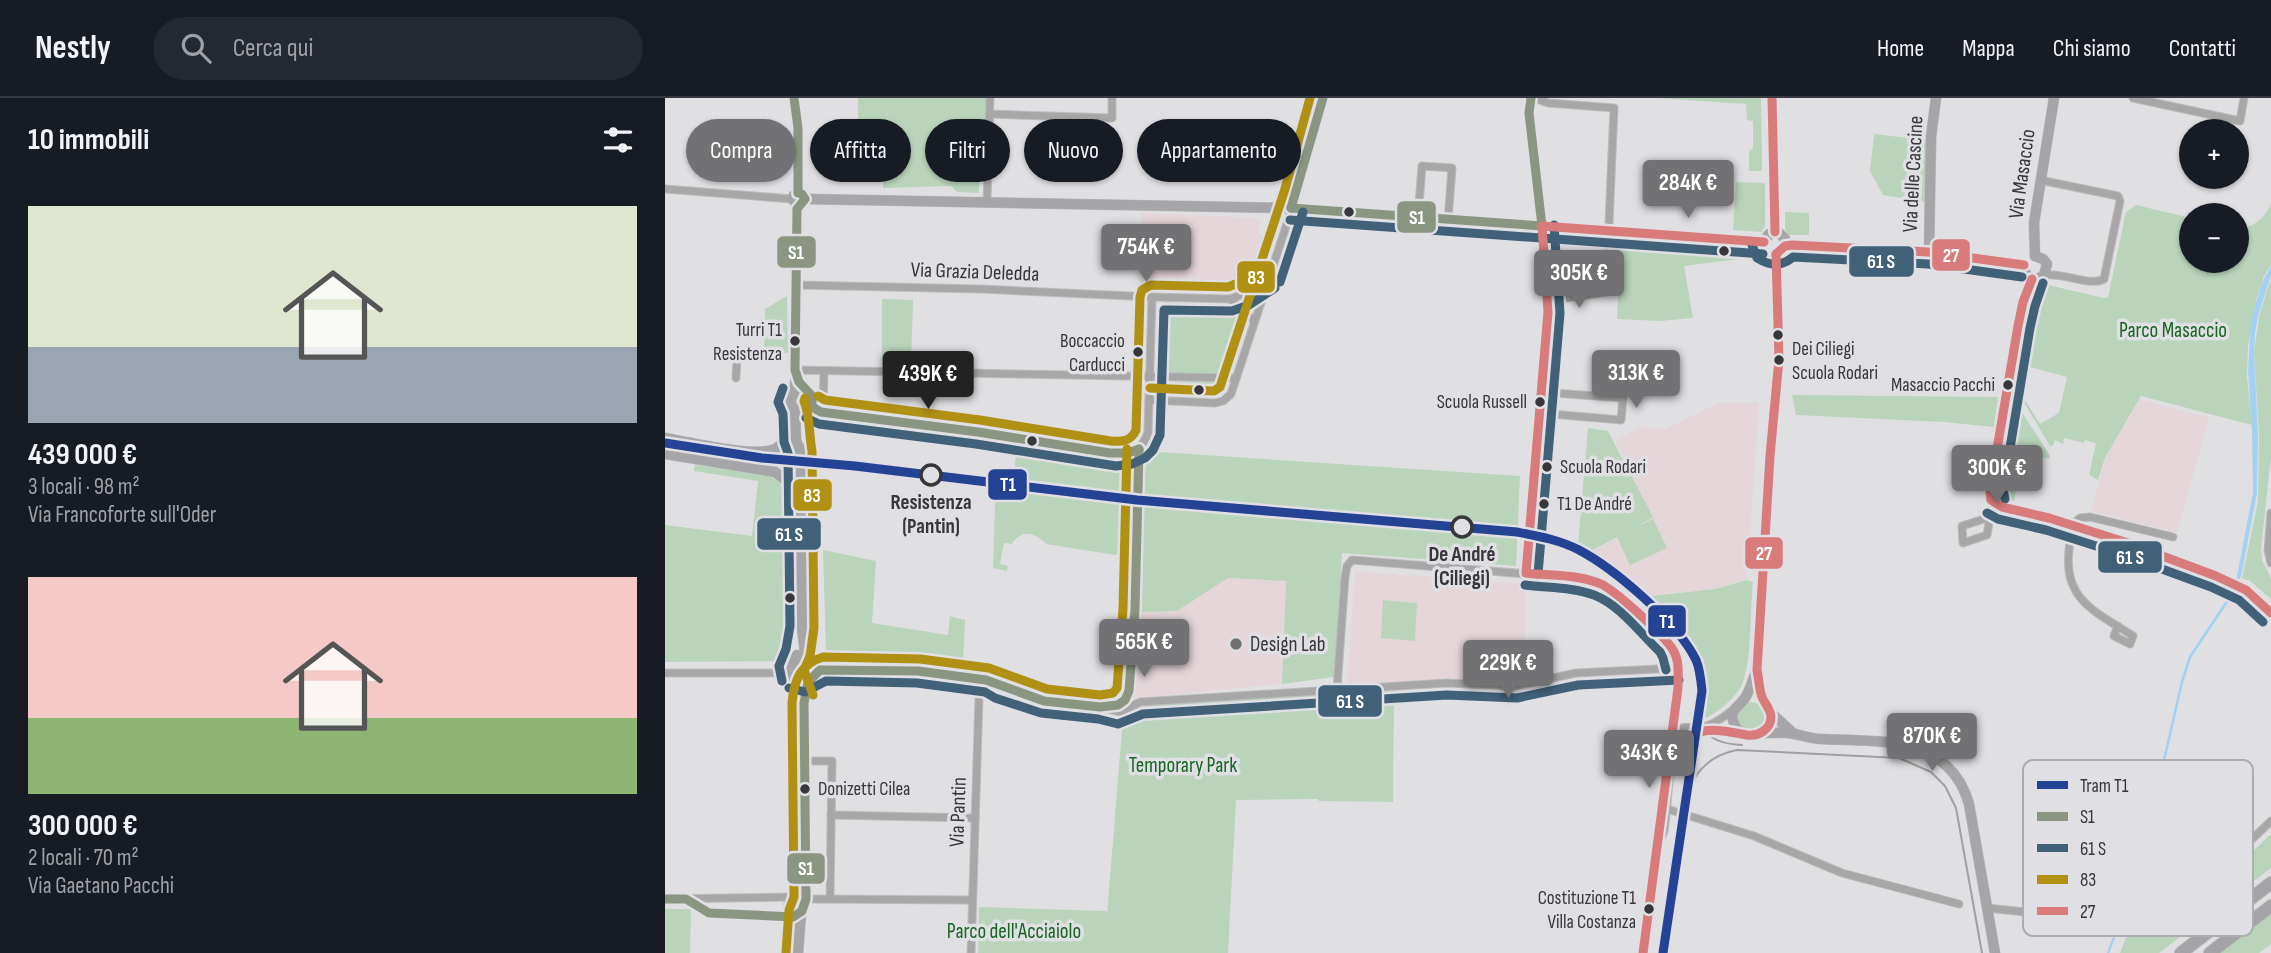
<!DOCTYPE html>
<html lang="it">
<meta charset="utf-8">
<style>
body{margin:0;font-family:"Sofia Sans Condensed",sans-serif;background:#242831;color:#f1f3f6;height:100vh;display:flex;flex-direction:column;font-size:26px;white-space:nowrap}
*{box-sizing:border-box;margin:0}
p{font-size:23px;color:#9ea1a6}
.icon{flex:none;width:38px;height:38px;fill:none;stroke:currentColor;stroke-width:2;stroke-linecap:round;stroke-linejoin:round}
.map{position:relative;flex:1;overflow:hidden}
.details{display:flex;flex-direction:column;background:#171b24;width:665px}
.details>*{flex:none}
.guide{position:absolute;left:21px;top:21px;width:665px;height:63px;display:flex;gap:14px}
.controls{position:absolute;left:1514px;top:21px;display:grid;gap:14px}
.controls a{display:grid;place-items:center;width:70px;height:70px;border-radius:50%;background:#171b24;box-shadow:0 2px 5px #0004;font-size:35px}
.price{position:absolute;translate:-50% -60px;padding:0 16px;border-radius:7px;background:#727274;color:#fff;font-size:23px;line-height:46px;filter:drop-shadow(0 2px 4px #0008)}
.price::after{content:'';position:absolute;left:50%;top:42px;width:21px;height:16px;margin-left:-10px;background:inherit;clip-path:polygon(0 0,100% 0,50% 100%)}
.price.active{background:#222;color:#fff}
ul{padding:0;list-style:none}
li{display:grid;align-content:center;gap:14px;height:371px;padding:0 28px}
li span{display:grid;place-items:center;height:217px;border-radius:0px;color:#555}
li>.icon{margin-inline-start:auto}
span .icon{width:126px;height:126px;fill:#fffc;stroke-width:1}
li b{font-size:30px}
h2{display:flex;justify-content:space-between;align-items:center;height:84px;padding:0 28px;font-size:30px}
.tag{padding:0 24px;border-radius:32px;background:#171b24;box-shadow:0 2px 5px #0004;font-size:24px;line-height:63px}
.tag.active{background:#727274;color:#fff}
header{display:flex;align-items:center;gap:42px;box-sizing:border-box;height:98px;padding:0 35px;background:#171b24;border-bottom:2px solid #363941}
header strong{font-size:33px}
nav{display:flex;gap:38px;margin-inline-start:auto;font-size:24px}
.search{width:490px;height:63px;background:#242831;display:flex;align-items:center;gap:18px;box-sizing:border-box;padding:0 24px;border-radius:38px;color:#9ea1a6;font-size:26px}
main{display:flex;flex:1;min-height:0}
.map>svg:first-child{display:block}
.education{fill:#e5d6d9}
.green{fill:#b9d4bb}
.water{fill:#a2d1f3}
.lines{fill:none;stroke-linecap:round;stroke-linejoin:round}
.stream{stroke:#a2d1f3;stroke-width:2.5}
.street-casing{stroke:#bcbcbd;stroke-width:9}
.secondary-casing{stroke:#bcbcbd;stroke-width:11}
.highway-casing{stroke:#bcbcbd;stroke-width:14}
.street{stroke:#a7a7a8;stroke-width:7}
.secondary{stroke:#a6a6a8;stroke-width:10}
.highway{stroke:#a4a4a7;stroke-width:12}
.tram{stroke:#a0a0a2;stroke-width:2}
.bus-1-casing{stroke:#dfdfe4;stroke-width:14}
.bus-2-casing{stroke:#dfdfe4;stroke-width:14}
.bus-3-casing{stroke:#dfdfe4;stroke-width:14}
.bus-4-casing{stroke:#dfdfe4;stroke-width:14}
.bus-1{stroke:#8a9681;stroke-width:9}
.bus-2{stroke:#406178;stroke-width:9}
.bus-3{stroke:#b19114;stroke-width:9}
.bus-4{stroke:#d97a7b;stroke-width:9}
.tram-1-casing{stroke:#dfdfe4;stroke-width:14}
.tram-1{stroke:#254395;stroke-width:9}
.bus-dot{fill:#373739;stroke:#dfdfe4;stroke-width:2.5}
.stop-dot{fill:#dfdfe4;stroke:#373739;stroke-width:3.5}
.poi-dot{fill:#727274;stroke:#dfdfe4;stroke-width:2.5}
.labels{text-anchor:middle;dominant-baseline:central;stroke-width:7;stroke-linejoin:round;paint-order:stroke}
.bus-label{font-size:19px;fill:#373739;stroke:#dfdfe4;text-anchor:end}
.street-label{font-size:21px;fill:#373739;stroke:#dfdfe4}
.park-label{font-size:21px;fill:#166523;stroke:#dfdfe4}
.stop-label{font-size:21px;font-weight:bold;fill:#373739;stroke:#dfdfe4}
.poi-label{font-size:21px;fill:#373739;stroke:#dfdfe4;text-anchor:start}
.key{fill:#dfdfe4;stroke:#adadb1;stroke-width:2}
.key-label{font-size:19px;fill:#373739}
.line-badge{stroke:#dfdfe4;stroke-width:2.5}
.badge-label{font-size:19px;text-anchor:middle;font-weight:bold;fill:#fff}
</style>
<header>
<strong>Nestly</strong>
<div class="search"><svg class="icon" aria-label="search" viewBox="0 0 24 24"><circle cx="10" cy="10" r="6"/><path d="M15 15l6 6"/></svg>Cerca qui</div>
<nav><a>Home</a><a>Mappa</a><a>Chi siamo</a><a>Contatti</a></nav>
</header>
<main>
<section class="details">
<h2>10 immobili<svg class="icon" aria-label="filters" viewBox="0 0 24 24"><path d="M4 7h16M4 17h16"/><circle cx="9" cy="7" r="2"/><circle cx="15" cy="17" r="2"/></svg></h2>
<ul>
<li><span style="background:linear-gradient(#dfe7d0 65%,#9aa5b1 0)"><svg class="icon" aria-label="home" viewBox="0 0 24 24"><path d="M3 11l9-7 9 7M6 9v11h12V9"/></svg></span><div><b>439 000 €</b><p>3 locali · 98 m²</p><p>Via Francoforte sull'Oder</p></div></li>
<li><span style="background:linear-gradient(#f6c9c9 65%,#8fb573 0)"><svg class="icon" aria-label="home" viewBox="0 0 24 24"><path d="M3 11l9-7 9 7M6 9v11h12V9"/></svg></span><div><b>300 000 €</b><p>2 locali · 70 m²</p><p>Via Gaetano Pacchi</p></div></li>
</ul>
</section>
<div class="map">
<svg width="1606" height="855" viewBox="0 0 1606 855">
<rect width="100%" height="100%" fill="#e0e0e3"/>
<g class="education">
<polygon points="476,115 595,120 594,137 610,140 597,177 580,191 566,196 477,193"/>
<polygon points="1475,301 1544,320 1512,435 1426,413 1440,362"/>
<polygon points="1054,305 1094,305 1082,481 1050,491 976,498 926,454 987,419 950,342 975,329 1000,331"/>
<polygon points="690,473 861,486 859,575 853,585 792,582 682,587"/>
<polygon points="563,480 621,483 617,586 468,600 475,514 512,513"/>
</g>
<g class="green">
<polygon points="193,0 322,0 322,35 314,35 314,95 292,94 286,88 218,90 219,33 193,32"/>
<polygon points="992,0 1096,0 1097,73 1084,73 1084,54 1088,50 1088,23 1082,22 1081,6"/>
<polygon points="1209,36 1261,42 1261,104 1218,97 1205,73"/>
<polygon points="1071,84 1100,85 1100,129 1096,134 1068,132"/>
<path d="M1606,105V167L1599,178L1592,200L1583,248L1582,279L1587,327L1476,298L1440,360L1433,382L1424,377L1431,345L1420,342L1419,345L1399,340L1398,346L1390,342L1388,348H1385L1354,296L1357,292L1356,296L1375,326L1394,315L1402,279L1362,268L1373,195L1383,187L1439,200L1443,199L1461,114L1471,107L1526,120V163H1572V130C1587,131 1601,120 1606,105Z"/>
<polygon points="1120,114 1144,115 1144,137 1123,137 1120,132"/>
<polygon points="955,142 1088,151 1097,158 1019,168 1028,220 995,223 952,221"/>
<polygon points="1606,180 1606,359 1596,451 1597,462 1606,480 1606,501 1585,483 1577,480 1593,403 1594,338 1589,254 1594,218"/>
<polygon points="122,198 123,255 99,255 100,211"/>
<polygon points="217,201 248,202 246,267 217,267"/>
<polygon points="499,204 565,208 574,214 583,224 564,276 494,275"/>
<polygon points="491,284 564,284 560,292 490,292"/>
<polygon points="1127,297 1333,299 1329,329 1278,324 1131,317"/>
<polygon points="1355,311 1385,358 1384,361 1348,353"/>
<polygon points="923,330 943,333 988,419 969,430 988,421 1002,450 965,467 952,439 924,454 913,448"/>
<polygon points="479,353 855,378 851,468 677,455 669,579 617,586 621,483 563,480 512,513 475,514"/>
<polygon points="1342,353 1359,357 1349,403 1335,399"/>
<path d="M351,354L467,370L466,446L450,457L381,446C370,435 357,430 347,446L339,445L335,466L343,468L342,473L328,470L331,378L349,379Z"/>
<path d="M30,367L104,378C115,383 123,390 124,403L125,557L121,563L0,564V427L87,438L93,383L29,373Z"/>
<polygon points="158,452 211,463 207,525 283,537 285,518 300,522 298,565 161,554"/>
<path d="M1082,482L1088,484C1085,512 1087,562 1077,587C1071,599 1050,618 1037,621C1039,607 1042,592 1041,578C1039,544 1001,520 977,499L1050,491Z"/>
<polygon points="718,502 752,505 750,543 716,540"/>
<polygon points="729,590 728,704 654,703 653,701 571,702 563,855 313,855 314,809 441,813 442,817 458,619 466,618 468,610 472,607"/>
<circle cx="1086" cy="618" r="14"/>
<polygon points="1606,736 1606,770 1494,855 1455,855 1463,834 1480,834 1507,827 1523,815"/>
<polygon points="1606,808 1606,846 1594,855 1545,855"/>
<polygon points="0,811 26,811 25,855 0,855"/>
</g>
<polygon class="water" points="1606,168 1606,177 1593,218 1590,236 1589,254 1593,339 1592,395 1576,479 1572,478 1588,395 1587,333 1583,273 1586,223 1597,185"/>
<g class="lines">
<g class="stream">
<polyline points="1456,821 1475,766 1517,584 1525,559 1565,499 1575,476"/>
<polyline points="1443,855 1454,827"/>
</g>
<defs>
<g id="street">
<polyline points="129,0 133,30 133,95"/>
<polyline points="869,0 883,5 949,10 941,194 882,203"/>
<polyline points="1107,0 1110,134"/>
<polyline points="1468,0 1575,23 1579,0"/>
<polyline points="324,16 447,20 447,0"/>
<path d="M1375,82L1453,98L1455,103L1439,181C1425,189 1398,174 1379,177"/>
<polyline points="0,91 127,101"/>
<polyline points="322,105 325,0"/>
<polyline points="753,120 757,68 787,70 783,122"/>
<polyline points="131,187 316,191 487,199"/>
<polyline points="565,201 589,223"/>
<polyline points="130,272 571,280"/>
<polyline points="71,280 72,259 89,259"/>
<polyline points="484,302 550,305 558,303 566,296 632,95 658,0"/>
<path d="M147,309L156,314L313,334L445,355C464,357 478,353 483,334L487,199L565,201L579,196L603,180"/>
<polyline points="158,314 159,273"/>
<polyline points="874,315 956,322 958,300 875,294"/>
<polyline points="1328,404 1337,409 1384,420 1460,444 1551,478 1581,492 1606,515"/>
<polyline points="1606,415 1603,453 1606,465"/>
<polyline points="1325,419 1328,404 1325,392 1353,228 1358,204 1367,181"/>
<polygon points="1325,419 1322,437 1298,445 1297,428"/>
<polyline points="861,475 883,214 879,147 864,15 866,0"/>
<path d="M1453,528L1449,538L1465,546L1468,538C1432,514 1398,503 1404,452C1405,443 1406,433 1409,425L1415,420L1425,419L1508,439"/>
<polyline points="0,575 114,575 129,579"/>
<polyline points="148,576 159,571 253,573 321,582 379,603 435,609 455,614 475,604 782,585 851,588 911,575 1013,570"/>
<polyline points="672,590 680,479 682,468 687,462 900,479 928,483 945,491 1004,546 1011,557 1013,580 994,731 994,744 978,855"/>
<polyline points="439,608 456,605 464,593 470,512 474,351"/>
<path d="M1005,638C1015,624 1030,632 1044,627C1053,624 1061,617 1069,611"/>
<polyline points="138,663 167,663 165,800"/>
<polyline points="1002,711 1089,738 1177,775 1294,806"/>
<polyline points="166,717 310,720"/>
<path d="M995,742L999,733C1008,673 994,624 1075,634"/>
<polyline points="0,801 127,799"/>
<polyline points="22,801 44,815 126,818"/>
<polyline points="141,801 307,802"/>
<polyline points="1322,810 1457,824 1481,825 1495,823 1514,811 1606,723"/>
<polyline points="306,855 314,599 320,591 334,588"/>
</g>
<g id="secondary">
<polyline points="140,101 626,110 1099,144"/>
<polyline points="133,107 140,102 138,97 134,95 129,97 127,101 133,107 131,278 129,295 125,304 130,313 131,342 135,353"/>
<polyline points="1099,144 1104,136 1113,134 1120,141 1120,148"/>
<polyline points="1264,154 1266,39 1271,0"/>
<polyline points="1111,156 1120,148 1127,147 1264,154 1359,167"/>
<polyline points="1370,158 1369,125 1389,0"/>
<path d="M1359,167C1359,180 1369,185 1379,177L1382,166L1378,161L1370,158"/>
<polyline points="130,313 142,313 148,304 145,296 138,292 131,279"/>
<path d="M0,340C24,344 90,360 110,351C120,346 125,336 129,325"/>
<polyline points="136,350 137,529 140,555 144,561"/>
<polyline points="0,356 110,374 122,383 134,408"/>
<polyline points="132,557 126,572 138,602"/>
<polyline points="131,562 137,560 144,561 149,571 141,588 139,605 141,801 136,814 133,855"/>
<path d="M1092,572C1088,580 1085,593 1080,600C1071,612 1061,613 1072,631C1078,636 1084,639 1093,636C1116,629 1101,612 1098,599C1095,590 1094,581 1092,572L1105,358L1114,261L1111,156"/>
<polyline points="1105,614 1129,636"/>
<path d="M1097,635C1107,635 1120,634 1130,636C1139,638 1147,641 1157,641C1214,644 1284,636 1304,706L1330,855"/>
<path d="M131,844C128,828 116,808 130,796L132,671L138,663"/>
</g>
<g id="highway">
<polyline points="1516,855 1606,785"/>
<polyline points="1545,855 1606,808"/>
</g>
</defs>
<use href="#street" class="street-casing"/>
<use href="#secondary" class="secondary-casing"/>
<use href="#highway" class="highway-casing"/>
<use href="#street" class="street"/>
<use href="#secondary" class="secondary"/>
<use href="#highway" class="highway"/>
<g class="tram">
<path d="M1033,611C1034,638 1052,646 1077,647"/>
<path d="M1021,699C1029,674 1045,657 1072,652L1234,660L1266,674L1280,688L1291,710L1317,855"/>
</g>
<defs>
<g id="bus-1">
<polyline points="129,0 133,30 133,95 137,96 140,101 132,111 130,272 134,284 147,298 147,309"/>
<polyline points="866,0 864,15 877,128"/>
<polyline points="626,110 877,128"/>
<polyline points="626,110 658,0"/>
<polyline points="147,309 156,314 313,334 445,355 463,355 474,351"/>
<polyline points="0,801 21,801 44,815 128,819 137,813 141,801 139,605 143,584 155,572 253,573 321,582 379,603 435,609 453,607 460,602 464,593 470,512 474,351"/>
</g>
<g id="bus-2">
<polyline points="625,122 1098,156"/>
<path d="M1087,147L1092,160C1105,168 1116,169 1128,159L1263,166L1357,179"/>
<polyline points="615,184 638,114"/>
<polyline points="141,320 154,326 311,346 451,368 467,366 480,360 488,352 495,337 499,212 567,213 584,207 610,190"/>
<polyline points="1340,401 1338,392 1365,230 1370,208 1378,185"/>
<polyline points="1322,415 1333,421 1381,432 1456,456 1546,489 1574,502 1598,524"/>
<polyline points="873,476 895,215 889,127"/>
<path d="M860,487C882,490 908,489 929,497C955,507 975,535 995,554L998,560L1001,572"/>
<polyline points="117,583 114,568 121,551 125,528 123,355 119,344 118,316 113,304 118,290"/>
<polyline points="124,590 140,594 161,583 252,585 320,594 330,600 376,615 433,621 453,626 478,616 782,597 852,600 913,587 1014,582"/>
</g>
<g id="bus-3">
<polyline points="485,290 549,293 555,289 620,91 645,0"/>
<path d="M153,298L160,302L315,322L446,343C458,344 466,343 471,332L475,199L477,192L486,187L563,189L573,185L596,170"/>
<path d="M140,300L139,303C145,316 144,338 147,353L149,530L145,558L139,572L148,597"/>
<path d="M121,854L124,812L129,799L127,605C129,583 135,566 158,559L255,561L324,570L382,591L435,597L448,595L452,590L458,511L462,351"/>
</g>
<g id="bus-4">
<polyline points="1107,0 1110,134"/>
<polyline points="1111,156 1120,148 1127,147 1264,154 1359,167"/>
<polyline points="1367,181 1358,204 1353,228 1325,392 1326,402 1337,409 1384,420 1460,444 1551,478 1581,492 1606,515"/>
<path d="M1006,673C1017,626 1043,629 1082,637C1093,639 1106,631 1106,619C1106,612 1100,606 1097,599C1094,591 1094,581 1092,572L1105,358L1114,261L1111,156"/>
<path d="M978,855L1013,590C1013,578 1015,563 1008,552C1000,538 951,493 936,486C914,476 885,478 861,475L883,214L877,128L1099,144"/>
</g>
</defs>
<use href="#bus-1" class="bus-1-casing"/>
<use href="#bus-2" class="bus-2-casing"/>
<use href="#bus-3" class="bus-3-casing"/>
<use href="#bus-4" class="bus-4-casing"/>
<use href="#bus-1" class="bus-1"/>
<use href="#bus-2" class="bus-2"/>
<use href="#bus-3" class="bus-3"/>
<use href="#bus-4" class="bus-4"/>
<defs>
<path id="tram-1" d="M0,345L97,360L190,368L472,402L852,434C873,438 895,442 914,452C950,471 1013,525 1031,562C1035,571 1036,582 1037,593L998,855"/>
</defs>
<use href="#tram-1" class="tram-1-casing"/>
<use href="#tram-1" class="tram-1"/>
</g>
<g class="bus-dot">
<circle cx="684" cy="114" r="6"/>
<circle cx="1059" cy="153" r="6"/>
<circle cx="1113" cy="237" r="6"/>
<circle cx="130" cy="243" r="6"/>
<circle cx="473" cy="254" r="6"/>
<circle cx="1114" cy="262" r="6"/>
<circle cx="1343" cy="287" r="6"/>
<circle cx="534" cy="292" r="6"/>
<circle cx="875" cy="304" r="6"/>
<circle cx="367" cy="343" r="6"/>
<circle cx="882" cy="369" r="6"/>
<circle cx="879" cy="406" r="6"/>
<circle cx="125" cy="500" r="6"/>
<circle cx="140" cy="691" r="6"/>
<circle cx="984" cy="811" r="6"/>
</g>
<g class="stop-dot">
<circle cx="266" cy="377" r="10"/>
<circle cx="797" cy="429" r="10"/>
</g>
<circle class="poi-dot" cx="571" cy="546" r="7"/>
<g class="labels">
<g class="bus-label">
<text x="117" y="232">Turri T1<tspan x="117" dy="24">Resistenza</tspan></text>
<text x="460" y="243">Boccaccio<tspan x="460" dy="24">Carducci</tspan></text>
<text x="1127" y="251" text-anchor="start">Dei Ciliegi<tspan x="1127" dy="24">Scuola Rodari</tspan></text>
<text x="1330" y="287">Masaccio Pacchi</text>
<text x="862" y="304">Scuola Russell</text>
<text x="895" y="369" text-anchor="start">Scuola Rodari</text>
<text x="892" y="406" text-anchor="start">T1 De André</text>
<text x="153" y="691" text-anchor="start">Donizetti Cilea</text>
<text x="971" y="800">Costituzione T1<tspan x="971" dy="24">Villa Costanza</tspan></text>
</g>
<g class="street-label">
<text transform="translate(1248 76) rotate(-87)">Via delle Cascine</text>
<text transform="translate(1357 76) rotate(-82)">Via Masaccio</text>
<text transform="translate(310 174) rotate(2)">Via Grazia Deledda</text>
<text transform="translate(293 714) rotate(-88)">Via Pantin</text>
</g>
<g class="park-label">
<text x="1508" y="232">Parco Masaccio</text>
<text x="518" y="667">Temporary Park</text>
<text x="349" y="833">Parco dell'Acciaiolo</text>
</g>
<g class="stop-label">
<text x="266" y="404">Resistenza<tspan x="266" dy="24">(Pantin)</tspan></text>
<text x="797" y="456">De André<tspan x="797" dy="24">(Ciliegi)</tspan></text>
</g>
<g class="poi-label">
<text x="585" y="546">Design Lab</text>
</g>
</g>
<rect x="1358" y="662" width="230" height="176" rx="10" class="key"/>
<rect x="1372" y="683" width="31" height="8" fill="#254395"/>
<rect x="1372" y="714" width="31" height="9" fill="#8a9681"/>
<rect x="1372" y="746" width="31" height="8" fill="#406178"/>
<rect x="1372" y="777" width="31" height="9" fill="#b19114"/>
<rect x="1372" y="809" width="31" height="8" fill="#d97a7b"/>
<g class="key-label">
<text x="1415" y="694">Tram T1</text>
<text x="1415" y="725">S1</text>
<text x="1415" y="757">61 S</text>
<text x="1415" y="788">83</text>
<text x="1415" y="820">27</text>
</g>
<g class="line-badge">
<rect x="731" y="102" width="41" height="34" rx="7" fill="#8a9681"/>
<rect x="111" y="137" width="41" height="34" rx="7" fill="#8a9681"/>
<rect x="1266" y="140" width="40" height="34" rx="7" fill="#d97a7b"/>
<rect x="1183" y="147" width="67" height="33" rx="7" fill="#406178"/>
<rect x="571" y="162" width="40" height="34" rx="7" fill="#b19114"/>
<rect x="322" y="370" width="41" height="33" rx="7" fill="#254395"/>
<rect x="127" y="380" width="41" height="34" rx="7" fill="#b19114"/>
<rect x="91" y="419" width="66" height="34" rx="7" fill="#406178"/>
<rect x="1079" y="438" width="40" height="34" rx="7" fill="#d97a7b"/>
<rect x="1432" y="442" width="66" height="34" rx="7" fill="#406178"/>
<rect x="982" y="506" width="40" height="34" rx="7" fill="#254395"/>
<rect x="652" y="586" width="66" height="34" rx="7" fill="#406178"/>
<rect x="121" y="754" width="40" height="33" rx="7" fill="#8a9681"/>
</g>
<g class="badge-label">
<text x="752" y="126">S1</text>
<text x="131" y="161">S1</text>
<text x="1286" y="164">27</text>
<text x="1216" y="170">61 S</text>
<text x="591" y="186">83</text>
<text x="343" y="393">T1</text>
<text x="147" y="404">83</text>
<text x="124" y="443">61 S</text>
<text x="1099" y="462">27</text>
<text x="1465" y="466">61 S</text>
<text x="1002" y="530">T1</text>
<text x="685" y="610">61 S</text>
<text x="141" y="777">S1</text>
</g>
</svg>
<div class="controls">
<a>+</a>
<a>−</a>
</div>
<b class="price" style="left:1023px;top:122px">284K €</b>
<b class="price" style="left:481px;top:186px">754K €</b>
<b class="price" style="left:914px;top:212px">305K €</b>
<b class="price" style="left:971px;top:312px">313K €</b>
<b class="price active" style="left:263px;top:313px">439K €</b>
<b class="price" style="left:1332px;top:407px">300K €</b>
<b class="price" style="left:479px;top:581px">565K €</b>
<b class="price" style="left:843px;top:602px">229K €</b>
<b class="price" style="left:1267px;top:675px">870K €</b>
<b class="price" style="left:984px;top:692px">343K €</b>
<div class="guide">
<a class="tag active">Compra</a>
<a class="tag">Affitta</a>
<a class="tag">Filtri</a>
<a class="tag">Nuovo</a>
<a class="tag">Appartamento</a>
</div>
</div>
</main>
